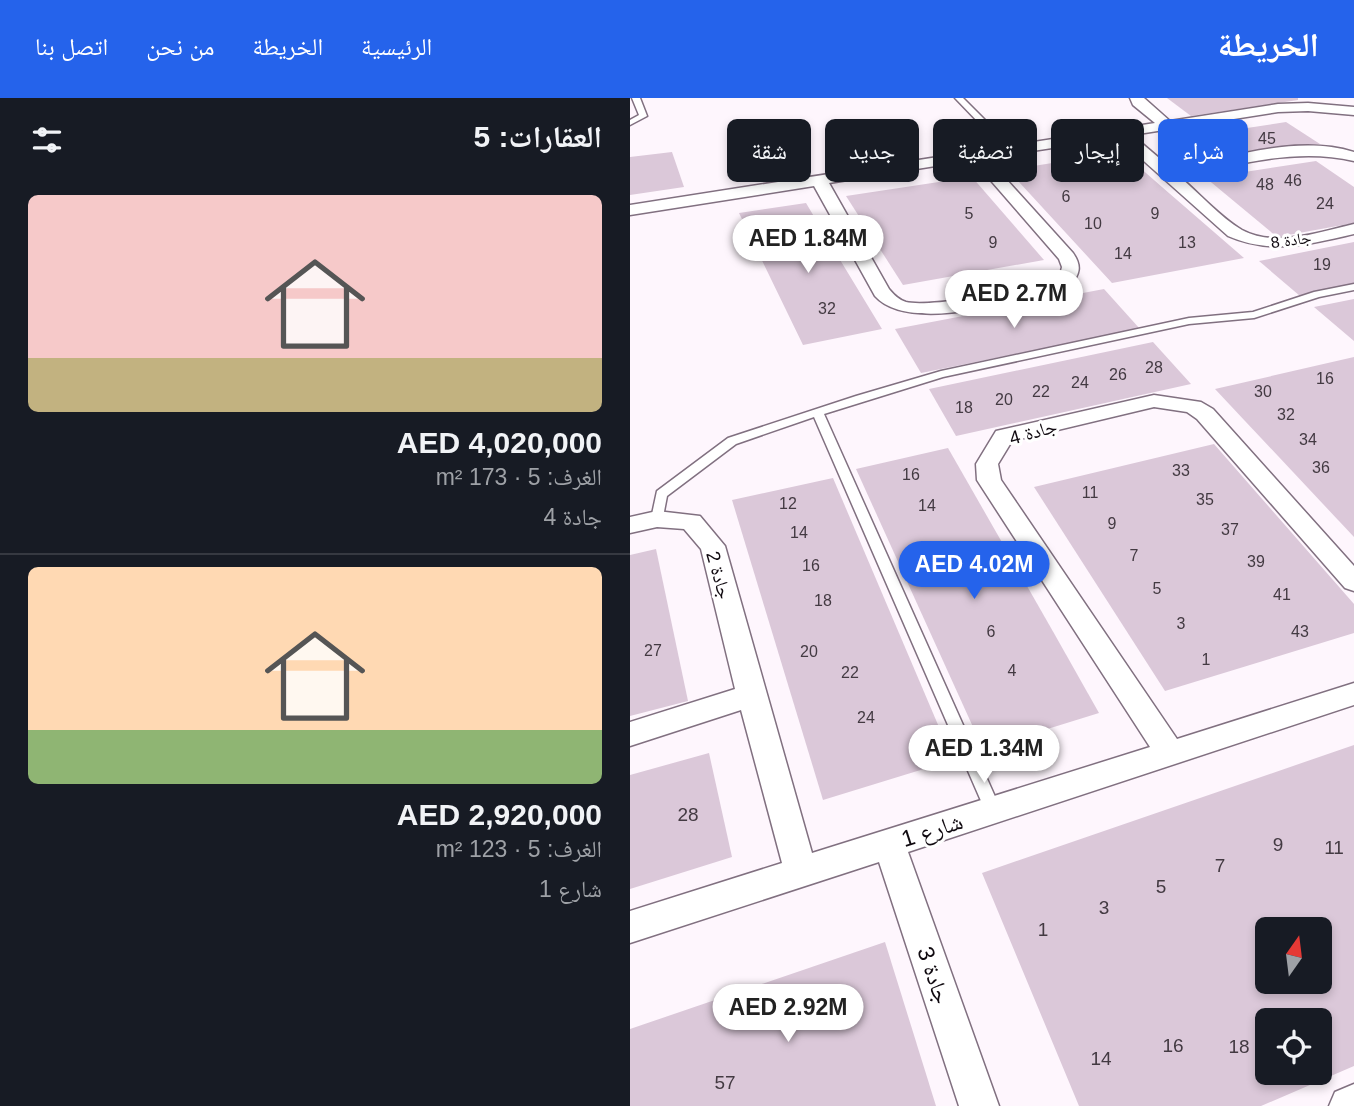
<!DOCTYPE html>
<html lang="ar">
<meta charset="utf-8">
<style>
body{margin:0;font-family:Arial,"Noto Naskh Arabic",sans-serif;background:#242831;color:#f1f3f6;direction:rtl;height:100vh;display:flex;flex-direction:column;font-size:26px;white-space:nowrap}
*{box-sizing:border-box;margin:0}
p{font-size:23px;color:#9ea1a6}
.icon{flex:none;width:38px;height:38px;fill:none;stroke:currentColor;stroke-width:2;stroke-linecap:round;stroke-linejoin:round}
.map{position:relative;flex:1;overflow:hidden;direction:ltr}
.sheet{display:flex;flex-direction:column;background:#171b24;width:630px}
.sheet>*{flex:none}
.top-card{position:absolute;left:21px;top:21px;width:597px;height:63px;direction:rtl;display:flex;gap:14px}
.needle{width:46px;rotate:14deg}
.controls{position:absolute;left:625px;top:819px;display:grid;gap:14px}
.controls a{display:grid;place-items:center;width:77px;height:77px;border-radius:10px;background:#171b24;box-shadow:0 4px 10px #0003;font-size:35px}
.price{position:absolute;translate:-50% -60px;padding:0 16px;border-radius:24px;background:#fff;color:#222;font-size:23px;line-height:46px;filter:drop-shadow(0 2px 4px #0008)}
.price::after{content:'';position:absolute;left:50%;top:42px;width:21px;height:16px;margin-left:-10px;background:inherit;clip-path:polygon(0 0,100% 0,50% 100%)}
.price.on{background:#2563eb;color:#fff}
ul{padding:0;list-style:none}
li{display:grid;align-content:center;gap:14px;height:371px;padding:0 28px}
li+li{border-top:2px solid #363941}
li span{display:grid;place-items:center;height:217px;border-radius:10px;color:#555}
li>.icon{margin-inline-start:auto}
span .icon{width:126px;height:126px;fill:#fffc;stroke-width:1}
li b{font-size:30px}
h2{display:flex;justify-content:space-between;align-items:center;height:84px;padding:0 28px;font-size:30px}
.chip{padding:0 24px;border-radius:10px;background:#171b24;box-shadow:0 4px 10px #0003;font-size:24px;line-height:63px}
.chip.on{background:#2563eb;color:#fff}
header{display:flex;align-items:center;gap:42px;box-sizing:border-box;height:98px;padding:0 35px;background:#2563eb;color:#fff}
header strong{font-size:33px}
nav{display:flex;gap:38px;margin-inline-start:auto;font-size:24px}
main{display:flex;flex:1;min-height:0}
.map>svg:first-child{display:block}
.building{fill:#dbc8d9;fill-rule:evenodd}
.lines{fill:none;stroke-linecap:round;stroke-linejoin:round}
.lane-casing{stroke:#817080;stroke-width:3}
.street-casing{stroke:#817080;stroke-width:3}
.lane{fill:#fff;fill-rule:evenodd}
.street{fill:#fff;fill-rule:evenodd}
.labels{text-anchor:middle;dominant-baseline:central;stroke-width:6;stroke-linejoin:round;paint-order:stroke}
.number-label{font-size:16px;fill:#433a42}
.far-street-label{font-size:16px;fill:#100a10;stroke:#fff}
.street-label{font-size:19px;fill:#100a10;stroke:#fff}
.near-number-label{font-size:19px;fill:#433a42}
.near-street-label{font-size:23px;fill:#100a10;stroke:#fff}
</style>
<header>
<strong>الخريطة</strong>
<nav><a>الرئيسية</a><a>الخريطة</a><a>من نحن</a><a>اتصل بنا</a></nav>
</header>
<main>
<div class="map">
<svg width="724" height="1008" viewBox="0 0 724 1008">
<rect width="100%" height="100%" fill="#fef6fd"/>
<g class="building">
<polygon points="537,0 668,0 668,2 561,18"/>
<polygon points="656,24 690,46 561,67 531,43"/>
<polygon points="42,54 54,89 0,97 0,59"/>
<polygon points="492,54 532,89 614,160 482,185 378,72"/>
<polygon points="686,63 724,89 724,125 647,139 576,80"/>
<polygon points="342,79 414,162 273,187 216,98"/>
<polygon points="176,105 201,147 252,231 173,247 109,115"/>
<polygon points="724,144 724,187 670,198 629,163"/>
<polygon points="474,191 510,231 291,275 265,231"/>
<polygon points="724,201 724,243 684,209"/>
<polygon points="523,244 561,286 326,338 299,291"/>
<polygon points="724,259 724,439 585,291"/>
<polygon points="584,346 724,506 724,535 535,593 404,389"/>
<polygon points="318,350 425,537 469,615 353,651 226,371"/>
<polygon points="203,380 323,662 193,702 102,402"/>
<polygon points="26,451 58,603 0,618 0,457"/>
<path d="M724,647V968L631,1008H449L352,775ZM637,831H690V884H637ZM637,922H690V975H637Z"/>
<polygon points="79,655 102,759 0,791 0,677"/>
<polygon points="255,844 306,1008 0,1008 0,931"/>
</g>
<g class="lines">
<defs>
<g id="lane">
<polygon points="2,0 10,0 17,18 0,27 0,22 9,17"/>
<polygon points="325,0 333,0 384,51 384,55 378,55"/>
<polygon points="724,186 724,192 689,199 624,220 559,226 313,279 194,316 371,712 369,717 363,719 357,717 355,712 184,319 106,346 37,398 32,424 27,425 21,421 27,393 98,340 226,298 311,273 559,220 623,214 684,194"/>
</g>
<g id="street">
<path d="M500,0H514L540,23L648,6L678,5L724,9V17L678,13L648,14L502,37L542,71C598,60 667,36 724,54V63C666,49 607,67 550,79C570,96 590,119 612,132C646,150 689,134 724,126V136C680,146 641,157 598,138L488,40L357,60L443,155C452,168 450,176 440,188C395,201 280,237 245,198L184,88L0,117V107L525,25L503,7ZM343,62L429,161L432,169L430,177C412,191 300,210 276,204C269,202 264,197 259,191L199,85Z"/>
<polygon points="524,297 571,304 583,311 724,468 724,493 715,490 567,321 557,314 524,309 382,343 368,366 371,382 547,641 724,585 724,607 278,754 369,1008 329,1008 249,764 0,845 0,813 152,765 111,612 0,648 0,624 105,591 71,451 54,431 27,429 0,435 0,419 27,413 70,418 95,448 182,755 520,649 347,382 346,366 366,333"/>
<polygon points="724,986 724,1008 699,1008 705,994"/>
</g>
</defs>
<use href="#lane" class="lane-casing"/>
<use href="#street" class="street-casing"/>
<use href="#lane" class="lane"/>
<use href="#street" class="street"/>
</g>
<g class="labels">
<g class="number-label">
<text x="637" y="40">45</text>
<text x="663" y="82">46</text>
<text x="635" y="86">48</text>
<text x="436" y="98">6</text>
<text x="695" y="105">24</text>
<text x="339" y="115">5</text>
<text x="525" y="115">9</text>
<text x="463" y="125">10</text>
<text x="363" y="144">9</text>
<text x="557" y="144">13</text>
<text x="493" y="155">14</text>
<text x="692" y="166">19</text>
<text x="197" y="210">32</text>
<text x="524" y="269">28</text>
<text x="488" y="276">26</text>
<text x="695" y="280">16</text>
<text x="450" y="284">24</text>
<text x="411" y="293">22</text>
<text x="633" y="293">30</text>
<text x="374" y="301">20</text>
<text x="334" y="309">18</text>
<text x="656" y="316">32</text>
<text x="678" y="341">34</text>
<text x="691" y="369">36</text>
<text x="551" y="372">33</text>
<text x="281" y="376">16</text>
<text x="460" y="394">11</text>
<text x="575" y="401">35</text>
<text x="158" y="405">12</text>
<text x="297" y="407">14</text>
<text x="482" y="425">9</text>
<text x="600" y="431">37</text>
<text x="169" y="434">14</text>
<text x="504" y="457">7</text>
<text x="626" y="463">39</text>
<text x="181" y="467">16</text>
<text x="527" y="490">5</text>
<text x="652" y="496">41</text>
<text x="193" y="502">18</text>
<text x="551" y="525">3</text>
<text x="361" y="533">6</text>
<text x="670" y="533">43</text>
<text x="23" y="552">27</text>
<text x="179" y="553">20</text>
<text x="576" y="561">1</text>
<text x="382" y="572">4</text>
<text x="220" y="574">22</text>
<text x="236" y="619">24</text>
</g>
<g class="far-street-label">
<text transform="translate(661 142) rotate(-8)">جادة 8</text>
</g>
<g class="street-label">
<text transform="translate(403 334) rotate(-16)">جادة 4</text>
<text transform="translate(89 477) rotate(74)">جادة 2</text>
</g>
<g class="near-number-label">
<text x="58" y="716">28</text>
<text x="648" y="746">9</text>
<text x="704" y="749">11</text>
<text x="590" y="767">7</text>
<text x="531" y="788">5</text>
<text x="474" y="809">3</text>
<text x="413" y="831">1</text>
<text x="543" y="947">16</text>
<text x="609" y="948">18</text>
<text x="471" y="960">14</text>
<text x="95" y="984">57</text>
</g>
<g class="near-street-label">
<text transform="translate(302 732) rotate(-18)">شارع 1</text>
<text transform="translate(304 877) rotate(71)">جادة 3</text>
</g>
</g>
</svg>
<div class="controls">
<a><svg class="needle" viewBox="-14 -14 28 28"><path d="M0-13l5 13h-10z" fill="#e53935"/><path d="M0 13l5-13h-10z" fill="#9ea1a6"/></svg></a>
<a><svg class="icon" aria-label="locate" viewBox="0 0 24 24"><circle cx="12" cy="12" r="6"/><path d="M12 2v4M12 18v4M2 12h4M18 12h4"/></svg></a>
</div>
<b class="price" style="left:178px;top:177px">AED 1.84M</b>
<b class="price" style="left:384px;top:232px">AED 2.7M</b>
<b class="price on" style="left:344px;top:503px">AED 4.02M</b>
<b class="price" style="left:354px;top:687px">AED 1.34M</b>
<b class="price" style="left:158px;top:946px">AED 2.92M</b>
<div class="top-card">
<a class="chip on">شراء</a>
<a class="chip">إيجار</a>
<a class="chip">تصفية</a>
<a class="chip">جديد</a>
<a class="chip">شقة</a>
</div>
</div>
<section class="sheet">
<h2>العقارات: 5<svg class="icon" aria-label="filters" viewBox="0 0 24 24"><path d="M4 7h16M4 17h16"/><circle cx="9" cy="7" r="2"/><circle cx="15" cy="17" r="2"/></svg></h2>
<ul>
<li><span style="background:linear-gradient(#f6c9c9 75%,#c2b280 0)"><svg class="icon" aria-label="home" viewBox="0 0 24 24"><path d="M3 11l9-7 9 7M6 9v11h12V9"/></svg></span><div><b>AED 4,020,000</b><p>الغرف: 5 · 173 m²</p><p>جادة 4</p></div></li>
<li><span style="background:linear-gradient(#ffd9b3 75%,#8fb573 0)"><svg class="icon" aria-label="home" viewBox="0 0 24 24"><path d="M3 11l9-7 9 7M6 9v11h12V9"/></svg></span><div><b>AED 2,920,000</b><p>الغرف: 5 · 123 m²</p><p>شارع 1</p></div></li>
</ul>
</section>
</main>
